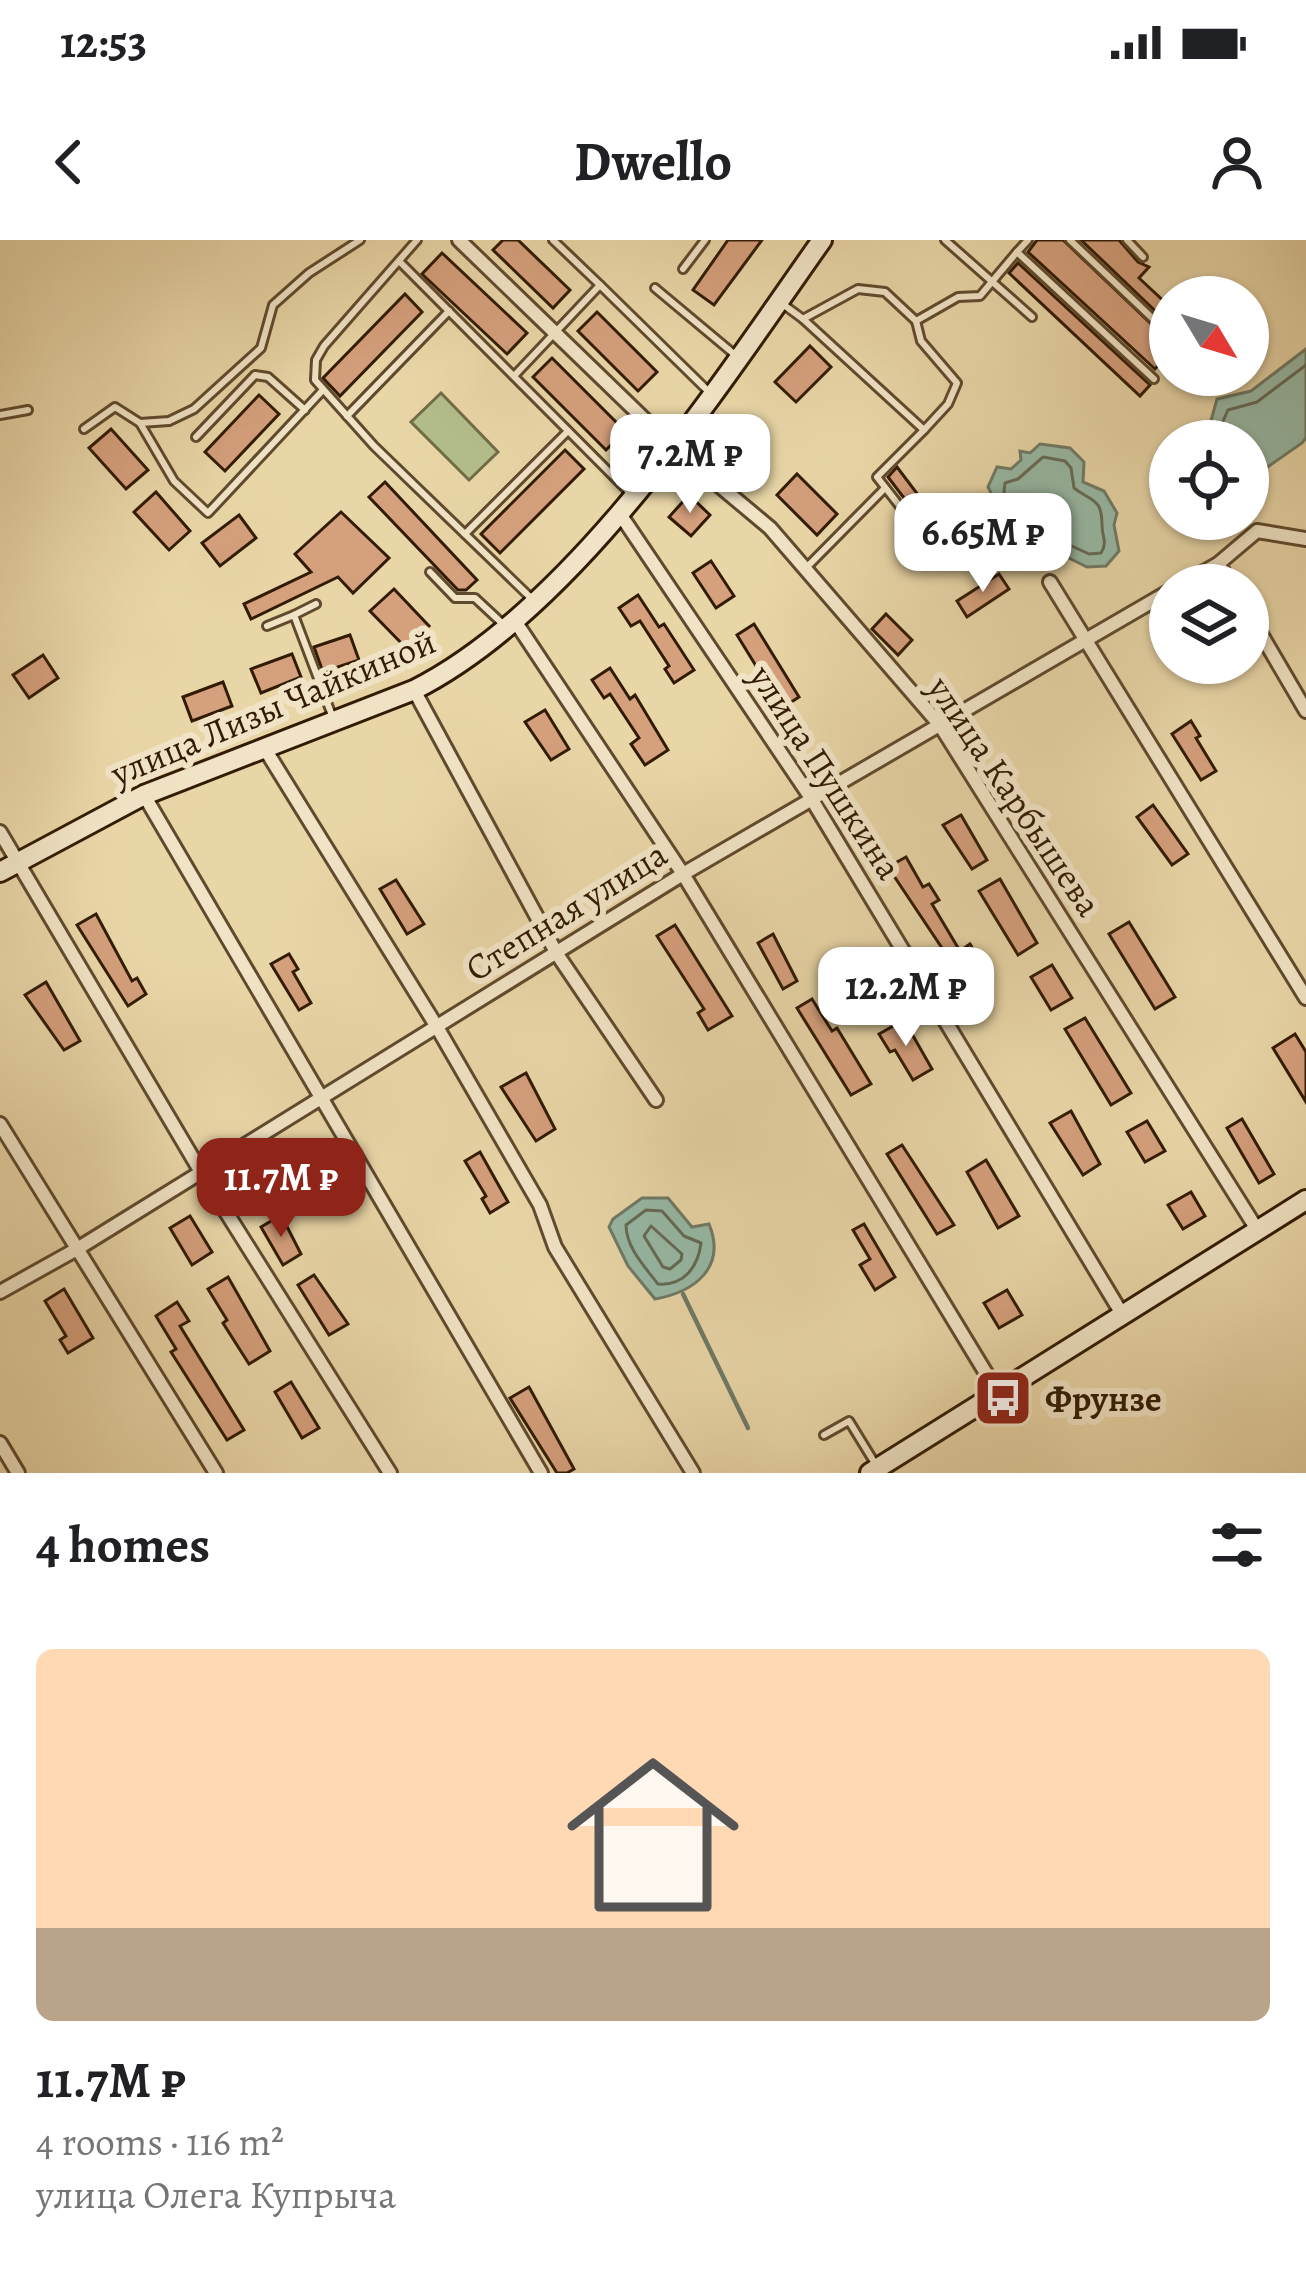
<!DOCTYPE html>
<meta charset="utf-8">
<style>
body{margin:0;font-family:Alegreya,serif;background:#f6f6f6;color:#202124;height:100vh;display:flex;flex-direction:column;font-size:45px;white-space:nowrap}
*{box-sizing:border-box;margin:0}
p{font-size:39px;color:#757577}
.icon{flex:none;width:66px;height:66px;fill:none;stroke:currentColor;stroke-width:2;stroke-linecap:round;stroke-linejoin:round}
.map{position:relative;height:1233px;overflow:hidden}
.details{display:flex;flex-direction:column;background:#fff;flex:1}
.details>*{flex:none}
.needle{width:78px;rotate:128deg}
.buttons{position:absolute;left:1149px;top:36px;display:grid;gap:24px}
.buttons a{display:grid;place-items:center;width:120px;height:120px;border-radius:50%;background:#fff;box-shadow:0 3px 9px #0004;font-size:60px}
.price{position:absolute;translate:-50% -102px;padding:0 27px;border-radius:24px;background:#fff;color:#222;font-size:39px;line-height:78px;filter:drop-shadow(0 3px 6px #0008)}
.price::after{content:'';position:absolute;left:50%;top:72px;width:36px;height:27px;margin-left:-18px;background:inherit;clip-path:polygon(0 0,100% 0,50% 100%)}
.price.active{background:#8f2418;color:#fff}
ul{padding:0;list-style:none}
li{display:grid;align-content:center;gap:24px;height:636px;padding:0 36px}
li span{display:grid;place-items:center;height:372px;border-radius:18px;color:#555}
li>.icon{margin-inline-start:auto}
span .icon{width:216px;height:216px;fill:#fffc;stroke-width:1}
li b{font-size:51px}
h2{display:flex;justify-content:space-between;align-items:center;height:144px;padding:0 36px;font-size:51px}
.status{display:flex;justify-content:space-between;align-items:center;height:84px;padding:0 60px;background:#fff;direction:ltr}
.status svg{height:33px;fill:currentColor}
header{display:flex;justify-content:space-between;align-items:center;height:156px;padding:0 36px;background:#fff;font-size:54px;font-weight:700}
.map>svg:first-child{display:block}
.green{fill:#b2be8a;stroke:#726c47;stroke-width:3}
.water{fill:#97b9a6;stroke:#6f7a65;stroke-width:3}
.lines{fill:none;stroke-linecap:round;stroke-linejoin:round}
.shore{stroke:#646a55;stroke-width:3}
.stream{stroke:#6f7a65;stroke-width:4.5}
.building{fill:#d5a07c;stroke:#321b04;stroke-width:3}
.lane-casing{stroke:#604a2d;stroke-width:12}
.street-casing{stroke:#604a2d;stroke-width:18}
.secondary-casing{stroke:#321b04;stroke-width:24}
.lane{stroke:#f1e4c6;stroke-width:6}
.street{stroke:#f1e4c6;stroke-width:12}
.secondary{stroke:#f1e4c6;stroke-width:18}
.labels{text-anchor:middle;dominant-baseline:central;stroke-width:12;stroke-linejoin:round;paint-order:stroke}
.street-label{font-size:36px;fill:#321b04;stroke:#f1e4c6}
.poi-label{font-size:36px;font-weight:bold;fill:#321b04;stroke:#f1e4c6;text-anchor:start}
</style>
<div class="status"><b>12:53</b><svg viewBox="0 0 49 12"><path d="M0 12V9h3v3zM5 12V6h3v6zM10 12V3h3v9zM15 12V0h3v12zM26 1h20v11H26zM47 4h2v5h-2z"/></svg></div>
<header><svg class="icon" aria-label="back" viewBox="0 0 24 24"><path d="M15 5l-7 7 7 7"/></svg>Dwello<svg class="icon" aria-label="person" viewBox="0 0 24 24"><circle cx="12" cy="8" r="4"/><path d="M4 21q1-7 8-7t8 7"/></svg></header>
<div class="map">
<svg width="1306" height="1233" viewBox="0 0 1306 1233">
<rect width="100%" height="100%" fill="#e9d6a7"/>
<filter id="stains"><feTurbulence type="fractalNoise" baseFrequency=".00167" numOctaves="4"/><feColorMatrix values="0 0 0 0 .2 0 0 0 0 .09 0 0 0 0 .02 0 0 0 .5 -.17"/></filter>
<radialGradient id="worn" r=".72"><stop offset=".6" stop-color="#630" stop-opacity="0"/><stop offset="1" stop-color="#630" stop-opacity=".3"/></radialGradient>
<polygon class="green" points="441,153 498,212 469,240 411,182"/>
<g class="water">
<polygon points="1306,109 1306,198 1302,203 1256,235 1248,234 1248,201 1198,201 1209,188 1217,159 1251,151"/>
<polygon points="1040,204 1070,208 1084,222 1083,242 1104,251 1117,273 1114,285 1119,311 1106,326 1087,327 1049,308 1042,283 1021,289 1008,287 988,247 997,227 1011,229 1021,220 1020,211 1030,213"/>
<path d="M642,958H668L692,987L709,984C727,1028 694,1052 655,1059L628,1026L609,987L613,979Z"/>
</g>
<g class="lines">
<g class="shore">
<polyline points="1214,201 1228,170 1257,162 1306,125"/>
<path d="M1043,217L1065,221L1071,228L1074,248C1092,262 1102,258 1102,285C1102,298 1108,301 1101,313L1089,314L1061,301L1054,280L1047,273L1019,275L1004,252L1005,243L1018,239Z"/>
<path d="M646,970L662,971L684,996L701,1003C698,1027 684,1046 658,1044C644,1026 626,1007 626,985Z"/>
<polygon points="651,986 682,1014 681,1020 670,1029 663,1027 644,996"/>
</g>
<polyline class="stream" points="683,1054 748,1188"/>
</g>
<g class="building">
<polygon points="503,0 518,0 570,50 553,68 493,10"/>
<polygon points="728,0 762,0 714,65 693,50"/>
<polygon points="1037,0 1063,0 1170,102 1170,113 1155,129 1028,12"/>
<polygon points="1081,0 1119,0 1138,22 1149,27 1139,38 1170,67 1170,85"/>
<polygon points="442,13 527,93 507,114 422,34"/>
<polygon points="1018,23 1150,145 1140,156 1009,33"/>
<polygon points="405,54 422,72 340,156 323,138"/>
<polygon points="597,72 657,132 638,151 578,91"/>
<polygon points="810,106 831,127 796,162 775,142"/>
<polygon points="552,118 625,191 606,210 533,137"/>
<polygon points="259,155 279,174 225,231 205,212"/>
<polygon points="111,189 148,230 126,249 89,208"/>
<polygon points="565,210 584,229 500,313 481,294"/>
<polygon points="897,227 940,284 930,292 888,237"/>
<polygon points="797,234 837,274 817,295 777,255"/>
<polygon points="385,242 477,340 466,350 458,350 369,257"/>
<polygon points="156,252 190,291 169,310 134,272"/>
<polygon points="689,255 710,275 691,296 669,277"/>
<polygon points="341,272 389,318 353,353 338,337 251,379 244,364 311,332 295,314"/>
<polygon points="239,275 256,298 220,326 202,303"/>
<polygon points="711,321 734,356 716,368 693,333"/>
<polygon points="999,334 1009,349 967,377 957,361"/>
<polygon points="394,349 429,386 406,408 370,371"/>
<polygon points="638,355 659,387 664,384 694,430 674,443 665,429 669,426 640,381 631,386 619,368"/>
<polygon points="886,374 912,400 898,415 872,389"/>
<polygon points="754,384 799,457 782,468 737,395"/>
<polygon points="350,395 359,420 323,432 314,407"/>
<polygon points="292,414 301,437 261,453 251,429"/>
<polygon points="43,415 58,438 29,458 13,435"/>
<polygon points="610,428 630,459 635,455 668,510 645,525 631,504 639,498 610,454 604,458 592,440"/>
<polygon points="223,442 232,466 192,481 183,457"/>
<polygon points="545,470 569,509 551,520 525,482"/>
<polygon points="1191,481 1200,496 1196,498 1216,531 1201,540 1172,494"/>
<polygon points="1153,565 1188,614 1172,625 1137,577"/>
<polygon points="961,575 987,620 972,629 943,585"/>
<polygon points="906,617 923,647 929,644 939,660 932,664 960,711 970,704 988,735 968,747 888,627"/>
<polygon points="1000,639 1037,703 1018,715 979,651"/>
<polygon points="396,640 424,684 407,694 380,649"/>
<polygon points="96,674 132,741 137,738 146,754 128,766 77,685"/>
<polygon points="1129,682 1175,757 1155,769 1109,694"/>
<polygon points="675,685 732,776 708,790 698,773 704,769 657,696"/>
<polygon points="773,694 797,741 783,749 758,703"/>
<polygon points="864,709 892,760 878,768 860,737 851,742 840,723"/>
<polygon points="289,714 298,729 293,732 311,763 299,770 271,724"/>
<polygon points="1052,725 1072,758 1051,770 1031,737"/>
<polygon points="46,742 80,801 64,810 25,755"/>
<polygon points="812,759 832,791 837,788 871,844 851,855 797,768"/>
<polygon points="1085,778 1131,853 1111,865 1065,789"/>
<polygon points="904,780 932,829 913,840 895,810 890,812 879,794"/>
<polygon points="1295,794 1306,812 1306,862 1273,808"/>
<polygon points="526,833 555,889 536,901 501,847"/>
<polygon points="1071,871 1100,924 1083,935 1050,883"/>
<polygon points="1242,879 1274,934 1259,943 1227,888"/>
<polygon points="1147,881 1165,911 1145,922 1127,892"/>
<polygon points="902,905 954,985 937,994 887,914"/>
<polygon points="480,912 508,962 490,973 482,959 486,956 465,921"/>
<polygon points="986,920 1019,976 998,988 967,932"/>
<polygon points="1191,952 1205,976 1183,989 1168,965"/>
<polygon points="281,975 301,1014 283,1025 261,987"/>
<polygon points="190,976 212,1012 192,1025 170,988"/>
<polygon points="864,984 895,1037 875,1050 860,1025 870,1019 853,990"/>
<polygon points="314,1035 348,1084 329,1095 298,1045"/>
<polygon points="228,1037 270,1111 249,1124 223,1083 227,1080 208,1049"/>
<polygon points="64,1049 93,1098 68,1113 60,1100 66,1096 45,1061"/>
<polygon points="1007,1050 1022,1075 999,1088 984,1063"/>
<polygon points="177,1062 189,1081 180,1086 244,1190 227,1200 171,1112 176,1109 156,1076"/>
<polygon points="291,1142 319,1188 302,1198 275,1152"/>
<polygon points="529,1147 574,1229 567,1233 557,1233 510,1158"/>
</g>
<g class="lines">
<defs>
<g id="lane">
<polyline points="417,0 324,106 316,120 315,140 374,206 532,359"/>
<polyline points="553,0 600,45"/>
<polyline points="945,0 1032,77"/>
<polyline points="1028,0 1017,12 1154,139"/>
<polyline points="1070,0 1170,95"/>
<polyline points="1127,0 1143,17"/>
<polyline points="399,21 629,252"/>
<polyline points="683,29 705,0"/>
<polyline points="655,48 734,114"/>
<polyline points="784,65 803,79 858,49 885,52 916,81 958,57 980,56 1017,12"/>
<polyline points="803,79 924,190 948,164 957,143 921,101 916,81"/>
<polyline points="514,136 600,45 710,153"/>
<polyline points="0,175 28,170"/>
<polyline points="347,176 449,71"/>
<polyline points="140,183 174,241 208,273 322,151"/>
<polyline points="84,189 115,167 140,183 169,181 194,169 261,108 273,65 309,33 360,0"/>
<polyline points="196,197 255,135 268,137 305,170"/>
<polyline points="920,292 877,237 924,190"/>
<polyline points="465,294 568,191"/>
<polyline points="805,329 885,248"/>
<polyline points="430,332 455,358 475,358 505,386"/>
<polyline points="294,375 316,364"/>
<polyline points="267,386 294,375 333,478"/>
<polyline points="824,1195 849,1181 876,1225"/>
</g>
<g id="street">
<polyline points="459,0 672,206 770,288 940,485 1258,991"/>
<polyline points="620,274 811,558 1122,1074"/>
<polyline points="1218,324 1232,345"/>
<polyline points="1050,342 1306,758"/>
<polyline points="1181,345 1218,324 1257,291 1306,299"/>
<polyline points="1248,372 1306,471"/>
<polyline points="515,381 683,634 998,1153"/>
<polyline points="414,450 557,714 656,860"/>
<polyline points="265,509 437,787 540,965 555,1007 693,1233"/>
<polyline points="144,555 541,1233"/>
<polyline points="0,592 201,932 390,1233"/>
<polyline points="0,884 216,1233"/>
<polyline points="0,1052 77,1009 683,634 1170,351"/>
<polyline points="0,1203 18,1233"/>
</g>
<g id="secondary">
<path d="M0,632L144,555L414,450C575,369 719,146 822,0"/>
<polyline points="870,1233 1306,960"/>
</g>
</defs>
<use href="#lane" class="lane-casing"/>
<use href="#street" class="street-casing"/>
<use href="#secondary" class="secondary-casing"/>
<use href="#lane" class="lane"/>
<use href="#street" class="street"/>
<use href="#secondary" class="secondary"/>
</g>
<defs>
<symbol id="bus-square" viewBox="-11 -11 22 22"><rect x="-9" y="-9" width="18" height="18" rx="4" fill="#8f2418" stroke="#f1e4c6"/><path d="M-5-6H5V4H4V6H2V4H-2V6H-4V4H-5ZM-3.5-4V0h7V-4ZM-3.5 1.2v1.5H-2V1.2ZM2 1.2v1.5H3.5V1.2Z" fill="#fff"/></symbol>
</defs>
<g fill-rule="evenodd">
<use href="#bus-square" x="970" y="1125" width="66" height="66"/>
</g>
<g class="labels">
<g class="street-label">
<text transform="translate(273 467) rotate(-23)">улица Лизы Чайкиной</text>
<text transform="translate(826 532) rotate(57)">улица Пушкина</text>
<text transform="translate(1015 556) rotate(56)">улица Карбышева</text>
<text transform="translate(566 671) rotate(-32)">Степная улица</text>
</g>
<g class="poi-label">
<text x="1045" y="1158">Фрунзе</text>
</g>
</g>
<rect width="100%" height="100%" filter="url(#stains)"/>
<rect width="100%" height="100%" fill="url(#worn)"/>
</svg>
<div class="buttons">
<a><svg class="needle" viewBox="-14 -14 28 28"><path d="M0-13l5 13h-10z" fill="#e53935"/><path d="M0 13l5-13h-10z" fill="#757577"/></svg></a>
<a><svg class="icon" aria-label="locate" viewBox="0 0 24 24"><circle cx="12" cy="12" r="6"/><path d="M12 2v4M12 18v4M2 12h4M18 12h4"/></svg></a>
<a><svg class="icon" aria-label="layers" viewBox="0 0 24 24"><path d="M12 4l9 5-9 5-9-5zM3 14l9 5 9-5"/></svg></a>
</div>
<b class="price" style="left:690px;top:276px">7.2M ₽</b>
<b class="price" style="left:983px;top:355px">6.65M ₽</b>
<b class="price" style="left:906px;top:809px">12.2M ₽</b>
<b class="price active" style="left:281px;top:1000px">11.7M ₽</b>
</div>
<section class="details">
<h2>4 homes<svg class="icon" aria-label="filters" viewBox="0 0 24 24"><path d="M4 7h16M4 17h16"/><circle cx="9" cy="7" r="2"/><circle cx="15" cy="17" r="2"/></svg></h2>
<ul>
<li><span style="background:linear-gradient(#ffd9b3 75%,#b9a48a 0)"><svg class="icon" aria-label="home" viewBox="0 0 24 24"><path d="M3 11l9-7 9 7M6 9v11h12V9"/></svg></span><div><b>11.7M ₽</b><p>4 rooms · 116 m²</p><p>улица Олега Купрыча</p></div></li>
</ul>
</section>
